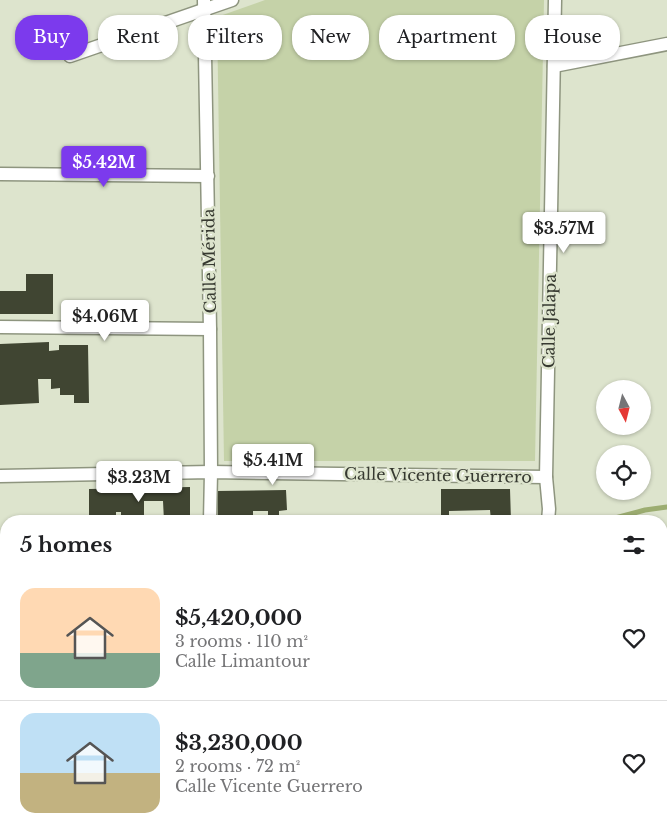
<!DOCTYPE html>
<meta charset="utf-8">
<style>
body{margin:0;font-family:"Libre Baskerville",serif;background:#f2f2f2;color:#202124;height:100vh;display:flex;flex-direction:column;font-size:19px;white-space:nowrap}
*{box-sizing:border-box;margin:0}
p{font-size:16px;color:#757577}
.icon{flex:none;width:28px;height:28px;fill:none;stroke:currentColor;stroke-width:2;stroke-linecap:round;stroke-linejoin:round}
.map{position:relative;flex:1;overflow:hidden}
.drawer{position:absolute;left:0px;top:515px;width:668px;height:320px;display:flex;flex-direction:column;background:#fff;border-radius:20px 20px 0 0;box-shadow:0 1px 4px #0004}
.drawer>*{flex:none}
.hud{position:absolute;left:15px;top:15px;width:638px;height:45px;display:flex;gap:10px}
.needle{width:32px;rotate:173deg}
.buttons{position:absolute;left:596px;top:380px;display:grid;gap:10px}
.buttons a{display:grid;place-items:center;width:55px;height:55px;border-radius:50%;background:#fff;box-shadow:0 1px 4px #0004;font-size:25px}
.price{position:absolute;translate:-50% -42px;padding:0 11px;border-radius:5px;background:#fff;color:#222;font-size:16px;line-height:32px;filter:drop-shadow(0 1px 2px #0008)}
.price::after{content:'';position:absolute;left:50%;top:30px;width:15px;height:11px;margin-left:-8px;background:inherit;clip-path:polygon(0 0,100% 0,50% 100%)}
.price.active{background:#7c3aed;color:#fff}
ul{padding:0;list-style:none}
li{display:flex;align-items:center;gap:15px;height:125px;padding:0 20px}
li+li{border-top:1px solid #e0e0e0}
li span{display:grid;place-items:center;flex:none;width:140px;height:100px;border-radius:15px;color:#555}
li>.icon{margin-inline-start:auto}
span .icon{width:60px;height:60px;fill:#fffc;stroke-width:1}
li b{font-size:21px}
h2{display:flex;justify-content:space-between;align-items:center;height:60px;padding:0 20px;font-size:21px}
.pill{padding:0 18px;border-radius:20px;background:#fff;box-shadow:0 1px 4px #0004;font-size:18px;line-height:45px}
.pill.active{background:#7c3aed;color:#fff}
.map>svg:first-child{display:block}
.built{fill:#d2dcbd}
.green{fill:#c5d2a8}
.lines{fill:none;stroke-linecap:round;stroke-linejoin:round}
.stream{stroke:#9cad71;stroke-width:5}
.building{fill:#404532}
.street-casing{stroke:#8e957f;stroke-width:15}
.street{stroke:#fff;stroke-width:12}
.labels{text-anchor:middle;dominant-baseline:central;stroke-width:5;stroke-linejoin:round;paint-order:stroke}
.street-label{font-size:16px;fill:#363930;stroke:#dde4cd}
</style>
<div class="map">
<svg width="667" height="835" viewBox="0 0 667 835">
<rect width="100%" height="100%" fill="#dde4cd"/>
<polygon class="built" points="451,829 593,829 595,835 454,835"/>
<polygon class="green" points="265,0 544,0 535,461 224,461 217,17"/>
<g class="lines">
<g class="stream">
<polyline points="604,521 645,510 667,507"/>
<polyline points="0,594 6,596"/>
</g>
</g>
<g class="building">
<polygon points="26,274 53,274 53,314 0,314 0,291 26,291"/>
<polygon points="49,342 49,351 59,350 59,345 88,345 89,403 74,403 74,395 60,395 60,388 51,389 51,379 38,379 39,403 0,405 0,344"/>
<polygon points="190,487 190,521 164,521 163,501 144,501 144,521 121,521 121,512 116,512 116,521 100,521 100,518 89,518 89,489"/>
<polygon points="441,489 510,489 511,521 491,521 490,510 449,511 449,519 441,520"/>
<polygon points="286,490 287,510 279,511 279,517 268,517 268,511 253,511 253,521 218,521 217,491"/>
<polygon points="373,829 450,829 429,835 352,835"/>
<polygon points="558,829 590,829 591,835 552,835 551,830"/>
</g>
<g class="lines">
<defs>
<g id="street">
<polyline points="204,0 210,329 211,472 210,521"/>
<polyline points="70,56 232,0"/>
<polyline points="554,66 667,44"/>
<polyline points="0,174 208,176"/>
<polyline points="0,327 210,329"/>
<polyline points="0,476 211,472 546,477"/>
<polyline points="548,521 549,509 546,477 555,0"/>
<polyline points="0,548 6,548"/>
<polyline points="661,655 667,653"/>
<polyline points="0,743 6,766"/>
<polyline points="661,754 667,752"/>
<polyline points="25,829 27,835"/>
<polyline points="168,829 171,835"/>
<polyline points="337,829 339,835"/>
<polyline points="608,829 610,835"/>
</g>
</defs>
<use href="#street" class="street-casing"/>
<use href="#street" class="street"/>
</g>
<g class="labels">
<g class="street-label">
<text transform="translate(209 261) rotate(-91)">Calle Mérida</text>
<text transform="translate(549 321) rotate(-89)">Calle Jalapa</text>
<text transform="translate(438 475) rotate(1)">Calle Vicente Guerrero</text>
</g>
</g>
</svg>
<div class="buttons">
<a><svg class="needle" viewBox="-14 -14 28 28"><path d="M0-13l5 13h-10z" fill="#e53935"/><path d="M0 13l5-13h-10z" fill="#757577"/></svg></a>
<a><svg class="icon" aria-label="locate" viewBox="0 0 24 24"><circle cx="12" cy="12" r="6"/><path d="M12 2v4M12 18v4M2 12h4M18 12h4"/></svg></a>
</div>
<b class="price active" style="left:104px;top:188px">$5.42M</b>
<b class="price" style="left:564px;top:254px">$3.57M</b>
<b class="price" style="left:105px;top:342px">$4.06M</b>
<b class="price" style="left:273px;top:486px">$5.41M</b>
<b class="price" style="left:139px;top:503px">$3.23M</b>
<div class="hud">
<a class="pill active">Buy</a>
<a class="pill">Rent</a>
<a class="pill">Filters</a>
<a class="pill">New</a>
<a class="pill">Apartment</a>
<a class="pill">House</a>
</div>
<section class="drawer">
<h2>5 homes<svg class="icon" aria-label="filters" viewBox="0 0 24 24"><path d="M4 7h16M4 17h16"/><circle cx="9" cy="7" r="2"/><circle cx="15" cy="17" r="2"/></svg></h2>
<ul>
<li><span style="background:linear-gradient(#ffd9b3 65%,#7fa58c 0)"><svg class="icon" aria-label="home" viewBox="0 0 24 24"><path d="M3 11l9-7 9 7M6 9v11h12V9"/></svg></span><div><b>$5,420,000</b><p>3 rooms · 110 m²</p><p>Calle Limantour</p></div><svg class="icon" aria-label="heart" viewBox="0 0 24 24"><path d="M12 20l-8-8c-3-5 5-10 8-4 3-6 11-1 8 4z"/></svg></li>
<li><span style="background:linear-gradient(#bfe0f5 60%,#c2b280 0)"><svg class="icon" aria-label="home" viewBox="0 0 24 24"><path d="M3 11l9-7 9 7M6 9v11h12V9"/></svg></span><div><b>$3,230,000</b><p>2 rooms · 72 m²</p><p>Calle Vicente Guerrero</p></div><svg class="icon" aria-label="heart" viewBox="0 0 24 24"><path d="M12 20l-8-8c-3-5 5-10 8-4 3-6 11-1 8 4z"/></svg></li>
</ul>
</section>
</div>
